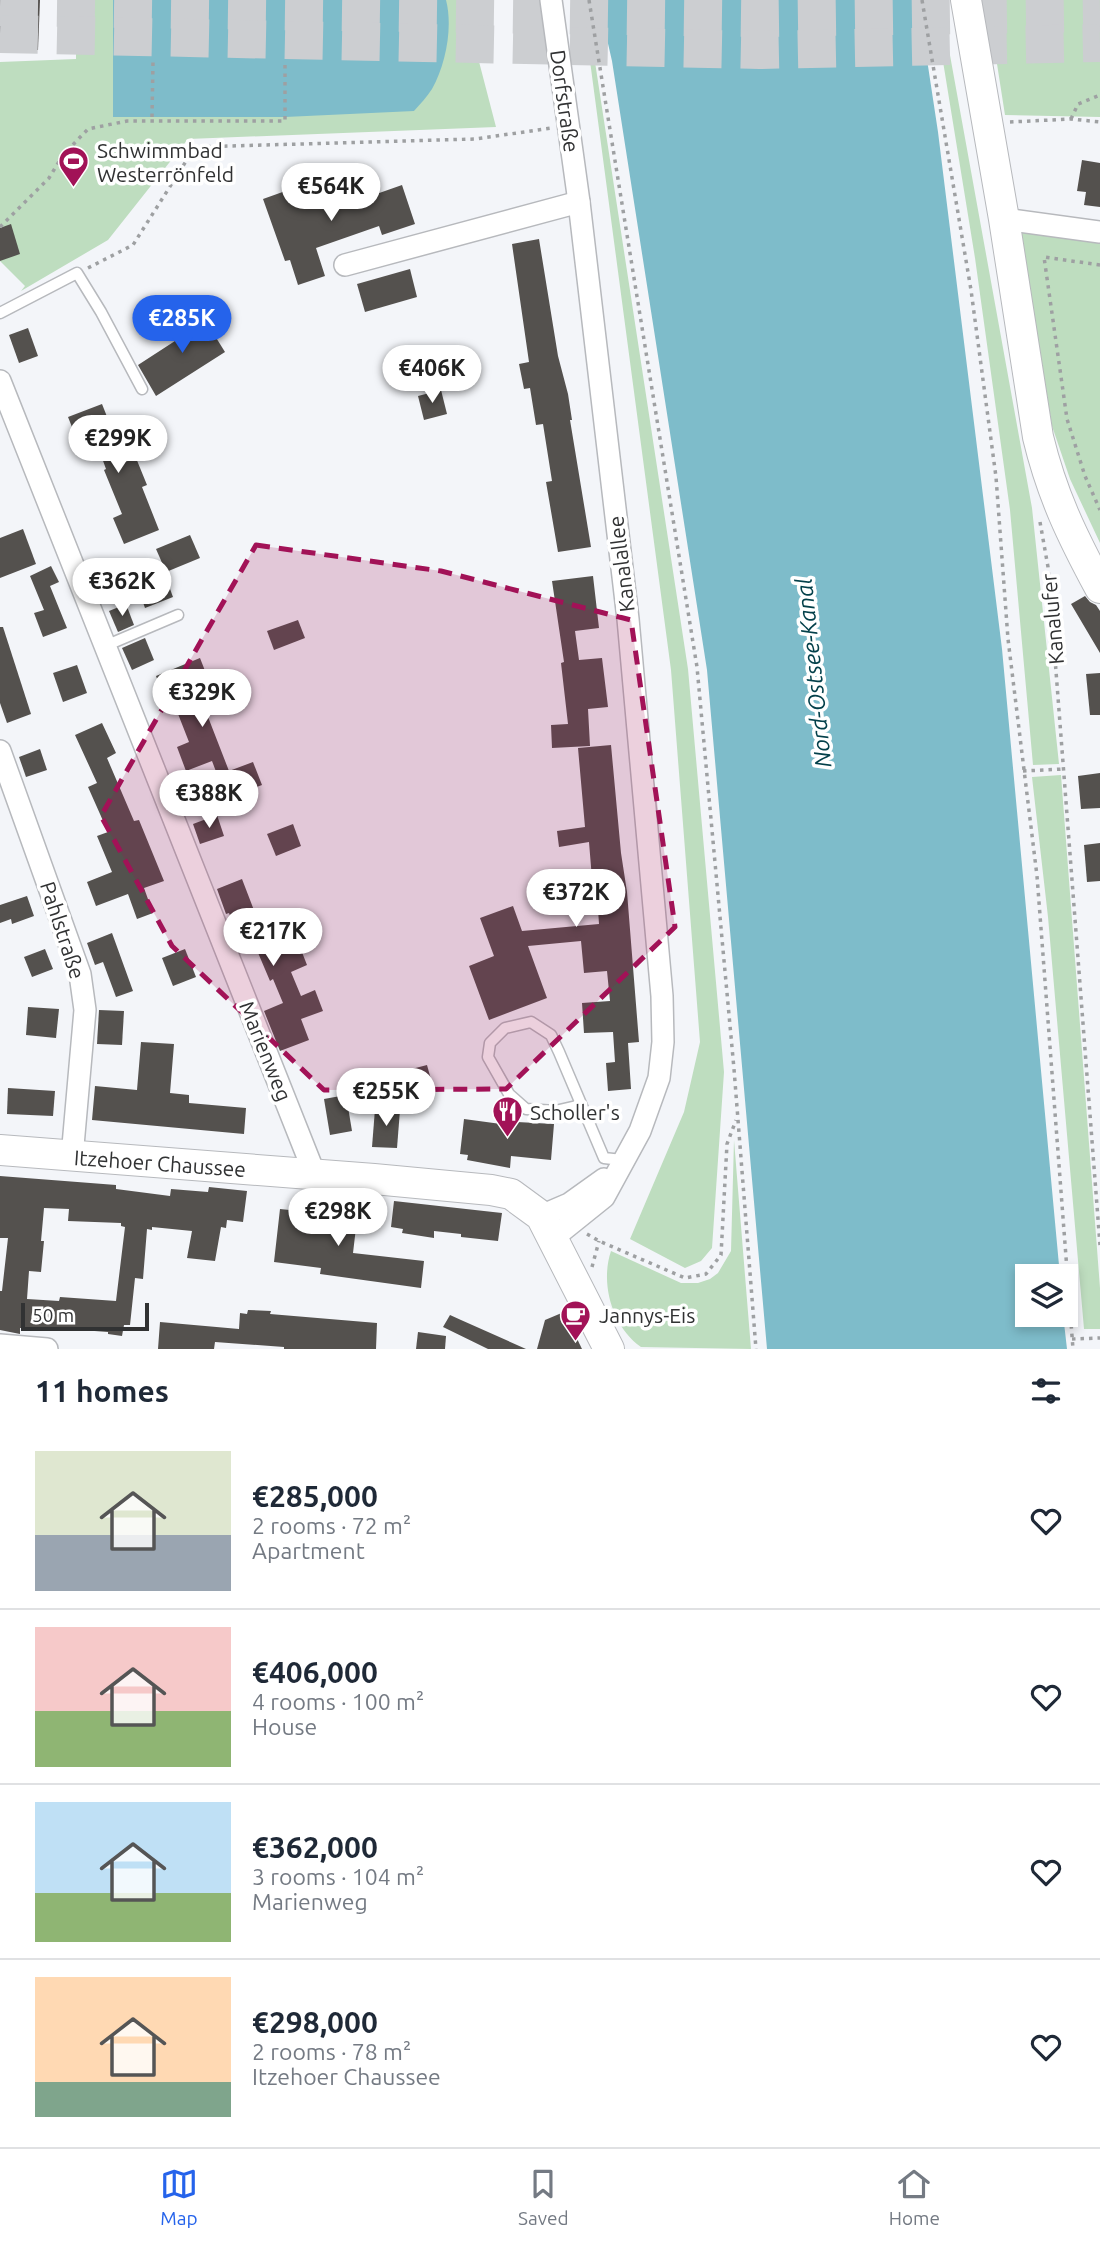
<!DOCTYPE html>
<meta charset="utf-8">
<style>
body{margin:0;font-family:Ubuntu,sans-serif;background:#f6f6f7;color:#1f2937;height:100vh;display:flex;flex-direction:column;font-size:26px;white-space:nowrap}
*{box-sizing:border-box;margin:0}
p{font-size:23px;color:#747a83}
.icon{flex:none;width:38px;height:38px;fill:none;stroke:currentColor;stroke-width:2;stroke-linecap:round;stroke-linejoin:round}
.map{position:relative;height:1349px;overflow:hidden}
.panel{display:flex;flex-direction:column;background:#fff;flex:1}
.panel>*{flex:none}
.controls{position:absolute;left:1015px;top:1264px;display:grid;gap:14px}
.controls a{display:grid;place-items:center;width:63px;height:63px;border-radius:0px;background:#fff;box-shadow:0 4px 10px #0003;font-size:35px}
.scale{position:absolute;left:21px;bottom:18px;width:128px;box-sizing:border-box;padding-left:7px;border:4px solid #313233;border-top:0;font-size:19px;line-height:24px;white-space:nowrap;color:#313233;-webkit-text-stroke:5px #fff;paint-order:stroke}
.price{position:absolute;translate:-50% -60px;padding:0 16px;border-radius:24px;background:#fff;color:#222;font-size:23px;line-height:46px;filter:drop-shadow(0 2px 4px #0008)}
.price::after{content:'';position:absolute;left:50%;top:42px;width:21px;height:16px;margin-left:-10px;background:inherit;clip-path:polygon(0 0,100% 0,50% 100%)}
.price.selected{background:#2563eb;color:#fff}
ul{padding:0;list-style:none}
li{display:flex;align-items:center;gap:21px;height:175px;padding:0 35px}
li+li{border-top:2px solid #e0e1e3}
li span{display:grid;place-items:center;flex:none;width:196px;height:140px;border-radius:0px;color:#555}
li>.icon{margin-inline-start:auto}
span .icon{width:84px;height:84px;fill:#fffc;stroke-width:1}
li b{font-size:30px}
h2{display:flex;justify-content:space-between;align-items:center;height:84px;padding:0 35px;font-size:30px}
.tabs{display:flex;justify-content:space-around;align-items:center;height:98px;border-top:2px solid #e0e1e3;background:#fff;font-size:19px;color:#747a83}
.tabs a{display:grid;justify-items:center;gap:4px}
.tabs .selected{color:#2563eb}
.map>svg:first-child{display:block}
.green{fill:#beddbf}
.water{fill:#7ebcca}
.building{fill:#54514e;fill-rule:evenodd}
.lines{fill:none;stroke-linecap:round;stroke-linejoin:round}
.highway-tunnel{stroke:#ccced1;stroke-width:38;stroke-dasharray:38 19;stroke-linecap:butt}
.lane-casing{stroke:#b7b9bd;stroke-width:13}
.street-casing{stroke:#b7b9bd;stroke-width:24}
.secondary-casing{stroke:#b7b9bd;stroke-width:32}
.path{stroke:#9ea0a2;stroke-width:3.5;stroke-dasharray:3.5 5;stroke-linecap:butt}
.lane{stroke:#fff;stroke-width:10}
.street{stroke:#fff;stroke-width:21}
.secondary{stroke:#fff;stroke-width:30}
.marked{fill:#a21257;fill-opacity:0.2;stroke:#a21257;stroke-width:5;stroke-dasharray:14 9;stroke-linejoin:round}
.labels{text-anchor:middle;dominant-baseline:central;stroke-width:7;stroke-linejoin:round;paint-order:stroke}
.street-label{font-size:21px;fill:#313233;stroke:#fff}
.poi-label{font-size:21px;fill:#313233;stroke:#fff;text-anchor:start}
.water-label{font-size:23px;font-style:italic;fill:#03404a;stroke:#fff}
</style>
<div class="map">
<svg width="1100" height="1349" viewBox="0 0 1100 1349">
<rect width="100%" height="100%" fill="#f3f5f9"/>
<g class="green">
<polygon points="76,0 463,0 496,127 188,139 108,240 21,291 25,286 0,261 0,62 76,59"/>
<polygon points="576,0 583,0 595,62 688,669 724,1072 712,1248 701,1261 685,1268 630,1239 684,1112 700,1042 671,670 590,61"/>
<polygon points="933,0 940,0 1032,508 1059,764 1033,765 1010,510 975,258"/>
<polygon points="987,0 1100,0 1100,117 1005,115"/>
<polygon points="1021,232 1100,242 1100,543 1070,479 1052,426"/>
<polygon points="1061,775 1100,1288 1100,1329 1084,1329 1048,917 1032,777"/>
<path d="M734,1140L751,1349L641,1347C612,1326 600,1284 611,1251L681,1283H698L710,1279L718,1273L731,1251Z"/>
</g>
<g class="water">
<path d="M113,0H446C453,27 446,64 432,89C427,97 420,104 414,111L285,117H113Z"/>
<polygon points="598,0 918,0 938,132 1002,649 1060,1276 1027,1276 1027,1314 1063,1314 1067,1349 767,1349 707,670 612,61"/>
</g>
<g class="building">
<polygon points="0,0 40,0 38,50 0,49"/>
<polygon points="1082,160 1100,163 1100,207 1084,205 1086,192 1077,191"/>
<polygon points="402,185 415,224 382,235 379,226 316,248 325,276 298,285 290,260 285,261 263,199 291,189 296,203 342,186 348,204"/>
<polygon points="11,224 20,254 0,261 0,228"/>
<polygon points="539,239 558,356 568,394 572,420 570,420 591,547 558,552 546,482 552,481 543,424 536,425 530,388 524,389 519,364 529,362 512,244"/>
<polygon points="410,269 417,297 365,312 357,284"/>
<polygon points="200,312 225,352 156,396 138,365 175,341 169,332"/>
<polygon points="28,328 38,356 19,363 9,335"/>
<polygon points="441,390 447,414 424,420 418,396"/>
<polygon points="102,404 125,462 136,458 147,485 142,487 159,530 124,544 113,518 122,514 104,470 106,469 94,436 78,442 68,417"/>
<polygon points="23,529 36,564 0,578 0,538"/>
<polygon points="190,535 200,558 166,572 156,549"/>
<polygon points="51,566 59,582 50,586 67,628 43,637 34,613 44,610 30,576"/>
<polygon points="593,576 599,628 575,631 579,660 602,658 608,707 588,709 590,746 552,748 551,725 568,724 561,663 564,662 552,581"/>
<polygon points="166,578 173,597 145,608 138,588"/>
<polygon points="1085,596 1090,602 1096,605 1100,611 1100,653 1071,604"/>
<polygon points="126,604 134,625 118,632 109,611"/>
<polygon points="298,620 305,638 274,650 267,631"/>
<polygon points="0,627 3,627 31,714 7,723 0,703"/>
<polygon points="145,638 154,660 132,670 122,648"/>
<polygon points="200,658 209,681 196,686 229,771 253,762 262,785 226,798 212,761 186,771 177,747 189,742 171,696 164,698 156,676"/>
<polygon points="77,665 87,693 63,702 53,673"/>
<polygon points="1100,673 1100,715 1090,715 1086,674"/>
<polygon points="102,723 116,753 107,758 134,821 139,820 164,881 144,888 153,913 137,919 128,894 96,906 87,882 112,872 97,836 108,832 88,787 97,783 75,735"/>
<polygon points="611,745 621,853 627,892 639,1042 628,1043 631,1089 608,1091 606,1063 615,1062 613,1032 584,1033 582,1003 610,1001 607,971 584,973 581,941 528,946 547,998 489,1020 469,966 494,956 480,918 513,906 522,931 599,924 596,879 592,879 589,842 559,847 557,831 585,827 578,748"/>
<polygon points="40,749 47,770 26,777 19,757"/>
<polygon points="1100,773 1100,808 1081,809 1078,776"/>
<polygon points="217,815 224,836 200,844 193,824"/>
<polygon points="293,824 301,846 276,856 267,834"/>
<polygon points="1100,843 1100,881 1087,882 1084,845"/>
<polygon points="242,879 257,918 262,917 275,952 298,942 307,965 291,972 301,996 315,990 323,1011 301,1019 309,1040 280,1051 264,1011 283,1003 273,979 270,981 256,948 244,953 229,913 226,914 217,889"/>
<polygon points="27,896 34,916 12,924 11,919 0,923 0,905"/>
<polygon points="112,933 133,991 116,997 103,962 95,965 87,943"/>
<polygon points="45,949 53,969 32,977 24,957"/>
<polygon points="185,949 196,977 173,986 162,958"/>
<polygon points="28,1007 59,1009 56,1038 26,1035"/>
<polygon points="99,1010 124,1011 122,1045 97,1044"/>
<polygon points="141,1042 174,1044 170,1093 189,1095 189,1103 246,1108 244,1134 92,1120 95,1086 137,1090"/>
<polygon points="427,1065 435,1094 412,1100 404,1071"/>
<polygon points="8,1088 55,1091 53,1116 7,1114"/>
<polygon points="346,1095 352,1131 330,1135 324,1099"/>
<polygon points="375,1109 400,1110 397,1148 372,1147"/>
<polygon points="464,1119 501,1124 501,1121 554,1124 551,1160 511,1156 510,1168 467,1160 468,1155 460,1154"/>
<path d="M0,1176L116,1185V1189L170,1196L171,1189L208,1192L209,1187L247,1191L243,1222L227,1220L226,1228L221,1227L215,1261L187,1258L192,1231L152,1227V1230L147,1229L143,1279L135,1278L130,1325H124L122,1336L108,1334V1332L54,1328H20V1334L0,1330V1291H2L8,1238H0ZM44,1208L69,1209L68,1221L121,1223V1226L125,1227L116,1301L60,1297L59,1301L27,1299L29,1271L41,1272L44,1241H41Z"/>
<polygon points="330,1201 352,1204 357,1219 353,1253 424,1261 421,1288 320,1274 321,1268 274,1262 280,1209 328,1214"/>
<polygon points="394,1201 502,1213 498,1241 461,1237 461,1234 434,1231 434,1238 402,1233 403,1229 391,1227"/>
<polygon points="248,1310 271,1311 270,1314 377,1323 376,1349 284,1349 284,1347 215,1342 214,1349 158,1349 160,1322 239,1329 240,1313 247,1314"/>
<polygon points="564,1312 582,1349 537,1349 545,1320"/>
<polygon points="450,1315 461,1320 526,1349 488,1349 443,1327"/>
<polygon points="418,1332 446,1336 445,1349 416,1349"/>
</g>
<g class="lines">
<g class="highway-tunnel">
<polyline points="0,7 758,18 1100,13"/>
<polyline points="0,34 760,50 1100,43"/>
</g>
<defs>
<g id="lane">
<polyline points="0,313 77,273 101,312 142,389"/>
<polyline points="105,646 178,615"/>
<polyline points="581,1105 555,1111 526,1109 509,1094 488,1057 490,1043 505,1028 531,1022 551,1035 559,1052 604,1158 622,1160"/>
</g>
<g id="street">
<polyline points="551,0 579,202 628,619 662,996 663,1042 659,1078 640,1131 604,1197 553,1238"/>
<polyline points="1004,219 1100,232"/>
<polyline points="345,265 579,202"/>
<polyline points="0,381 315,1175"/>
<polyline points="0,751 80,974 85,1010 72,1157"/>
<polyline points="541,1216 569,1204 604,1179"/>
<polyline points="0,1345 47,1349"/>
</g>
<g id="secondary">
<path d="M966,0L1004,219L1038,437C1052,495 1072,536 1100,588"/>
<polyline points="0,1150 374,1179 491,1190 511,1194 541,1216 609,1349"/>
</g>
</defs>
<use href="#lane" class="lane-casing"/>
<use href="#street" class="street-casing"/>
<use href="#secondary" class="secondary-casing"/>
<g class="path">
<polyline points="589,0 697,667 734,1069 756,1349"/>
<polyline points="922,0 971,290 996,477 1008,639 1037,876 1073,1349"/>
<polyline points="152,117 153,61"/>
<polyline points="1071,119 1078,104 1100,95"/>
<polyline points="1010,122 1071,119 1100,122"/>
<polyline points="0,227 49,178 63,155 88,129 127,121 285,121 285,61"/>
<polyline points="1100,265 1044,257 1067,419 1085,476 1100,510"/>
<polyline points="88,268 133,245 195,147 475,139 552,128"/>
<polyline points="1040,522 1048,567 1100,1245"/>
<polyline points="1023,771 1063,769"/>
<polyline points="587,1234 599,1241 685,1278 706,1274 721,1255 727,1144 736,1120"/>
<polyline points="592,1267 599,1241"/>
<polyline points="1072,1339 1100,1338"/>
</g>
<use href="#lane" class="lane"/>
<use href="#street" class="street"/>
<use href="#secondary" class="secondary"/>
</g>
<path class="marked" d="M256,545L441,571L631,620L675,927L506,1089L324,1090L172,946L101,816Z"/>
<defs>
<symbol id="stadium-pin" viewBox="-11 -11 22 30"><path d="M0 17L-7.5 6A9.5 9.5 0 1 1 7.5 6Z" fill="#a21257" stroke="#fff"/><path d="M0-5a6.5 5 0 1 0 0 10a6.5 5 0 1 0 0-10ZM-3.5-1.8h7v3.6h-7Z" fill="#fff"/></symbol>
<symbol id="restaurant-pin" viewBox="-11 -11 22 30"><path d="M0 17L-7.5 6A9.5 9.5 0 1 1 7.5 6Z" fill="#a21257" stroke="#fff"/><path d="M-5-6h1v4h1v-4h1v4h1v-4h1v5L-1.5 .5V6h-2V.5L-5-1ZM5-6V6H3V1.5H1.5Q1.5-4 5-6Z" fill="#fff"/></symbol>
<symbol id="cafe-pin" viewBox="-11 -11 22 30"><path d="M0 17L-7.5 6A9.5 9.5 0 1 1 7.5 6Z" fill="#a21257" stroke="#fff"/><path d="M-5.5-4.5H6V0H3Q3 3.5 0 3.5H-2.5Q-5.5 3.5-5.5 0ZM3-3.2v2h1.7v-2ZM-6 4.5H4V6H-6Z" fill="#fff"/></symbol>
</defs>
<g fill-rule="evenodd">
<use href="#stadium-pin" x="56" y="144" width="35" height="47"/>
<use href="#restaurant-pin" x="490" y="1094" width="35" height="47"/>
<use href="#cafe-pin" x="558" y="1298" width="35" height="47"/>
</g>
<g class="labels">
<g class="street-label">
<text transform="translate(565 101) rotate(82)">Dorfstraße</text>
<text transform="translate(621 564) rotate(-97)">Kanalallee</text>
<text transform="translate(1052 619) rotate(-95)">Kanalufer</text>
<text transform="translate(63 930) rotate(72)">Pahlstraße</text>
<text transform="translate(266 1051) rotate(68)">Marienweg</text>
<text transform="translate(160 1163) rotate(4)">Itzehoer Chaussee</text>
</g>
<g class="poi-label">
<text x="97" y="150">Schwimmbad<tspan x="97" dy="24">Westerrönfeld</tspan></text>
<text x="530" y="1112">Scholler's</text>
<text x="599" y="1315">Jannys-Eis</text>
</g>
<g class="water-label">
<text transform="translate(813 673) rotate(-96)">Nord-Ostsee-Kanal</text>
</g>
</g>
</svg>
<div class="controls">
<a><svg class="icon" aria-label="layers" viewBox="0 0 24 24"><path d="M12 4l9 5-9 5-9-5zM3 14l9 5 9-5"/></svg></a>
</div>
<div class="scale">50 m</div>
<b class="price" style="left:331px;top:223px">€564K</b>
<b class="price selected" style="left:182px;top:355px">€285K</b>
<b class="price" style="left:432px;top:405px">€406K</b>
<b class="price" style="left:118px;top:475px">€299K</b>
<b class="price" style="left:122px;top:618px">€362K</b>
<b class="price" style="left:202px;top:729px">€329K</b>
<b class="price" style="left:209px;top:830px">€388K</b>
<b class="price" style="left:576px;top:929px">€372K</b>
<b class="price" style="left:273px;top:968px">€217K</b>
<b class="price" style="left:386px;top:1128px">€255K</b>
<b class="price" style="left:338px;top:1248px">€298K</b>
</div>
<section class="panel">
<h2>11 homes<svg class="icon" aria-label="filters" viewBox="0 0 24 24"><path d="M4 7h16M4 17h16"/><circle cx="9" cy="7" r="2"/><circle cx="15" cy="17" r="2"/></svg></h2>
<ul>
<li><span style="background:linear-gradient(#dfe7d0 60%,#9aa5b1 0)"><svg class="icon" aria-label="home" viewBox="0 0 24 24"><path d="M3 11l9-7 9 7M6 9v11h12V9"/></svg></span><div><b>€285,000</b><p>2 rooms · 72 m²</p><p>Apartment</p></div><svg class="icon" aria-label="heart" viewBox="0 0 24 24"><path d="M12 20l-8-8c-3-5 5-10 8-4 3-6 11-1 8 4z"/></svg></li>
<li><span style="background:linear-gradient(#f6c9c9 60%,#8fb573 0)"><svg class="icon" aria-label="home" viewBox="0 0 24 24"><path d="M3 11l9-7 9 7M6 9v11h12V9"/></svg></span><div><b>€406,000</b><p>4 rooms · 100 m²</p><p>House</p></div><svg class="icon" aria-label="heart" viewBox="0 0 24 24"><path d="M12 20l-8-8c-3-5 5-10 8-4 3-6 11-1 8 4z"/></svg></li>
<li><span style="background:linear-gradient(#bfe0f5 65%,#8fb573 0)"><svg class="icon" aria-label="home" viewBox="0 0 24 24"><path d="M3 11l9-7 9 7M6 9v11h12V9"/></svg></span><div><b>€362,000</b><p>3 rooms · 104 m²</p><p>Marienweg</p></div><svg class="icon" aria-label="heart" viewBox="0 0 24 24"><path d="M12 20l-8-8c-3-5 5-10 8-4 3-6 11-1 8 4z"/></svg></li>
<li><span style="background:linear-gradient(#ffd9b3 75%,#7fa58c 0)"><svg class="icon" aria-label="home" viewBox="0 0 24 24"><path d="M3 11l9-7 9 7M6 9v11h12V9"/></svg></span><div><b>€298,000</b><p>2 rooms · 78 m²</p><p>Itzehoer Chaussee</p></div><svg class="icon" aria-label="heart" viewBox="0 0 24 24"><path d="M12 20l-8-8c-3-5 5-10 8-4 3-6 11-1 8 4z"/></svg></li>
</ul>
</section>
<nav class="tabs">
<a class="selected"><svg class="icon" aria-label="map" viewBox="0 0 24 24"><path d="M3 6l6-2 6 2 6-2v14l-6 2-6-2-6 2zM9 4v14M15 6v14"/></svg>Map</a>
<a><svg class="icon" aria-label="saved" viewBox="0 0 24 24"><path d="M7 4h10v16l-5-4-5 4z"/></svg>Saved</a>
<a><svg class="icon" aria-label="home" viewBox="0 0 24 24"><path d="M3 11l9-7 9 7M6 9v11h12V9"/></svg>Home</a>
</nav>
